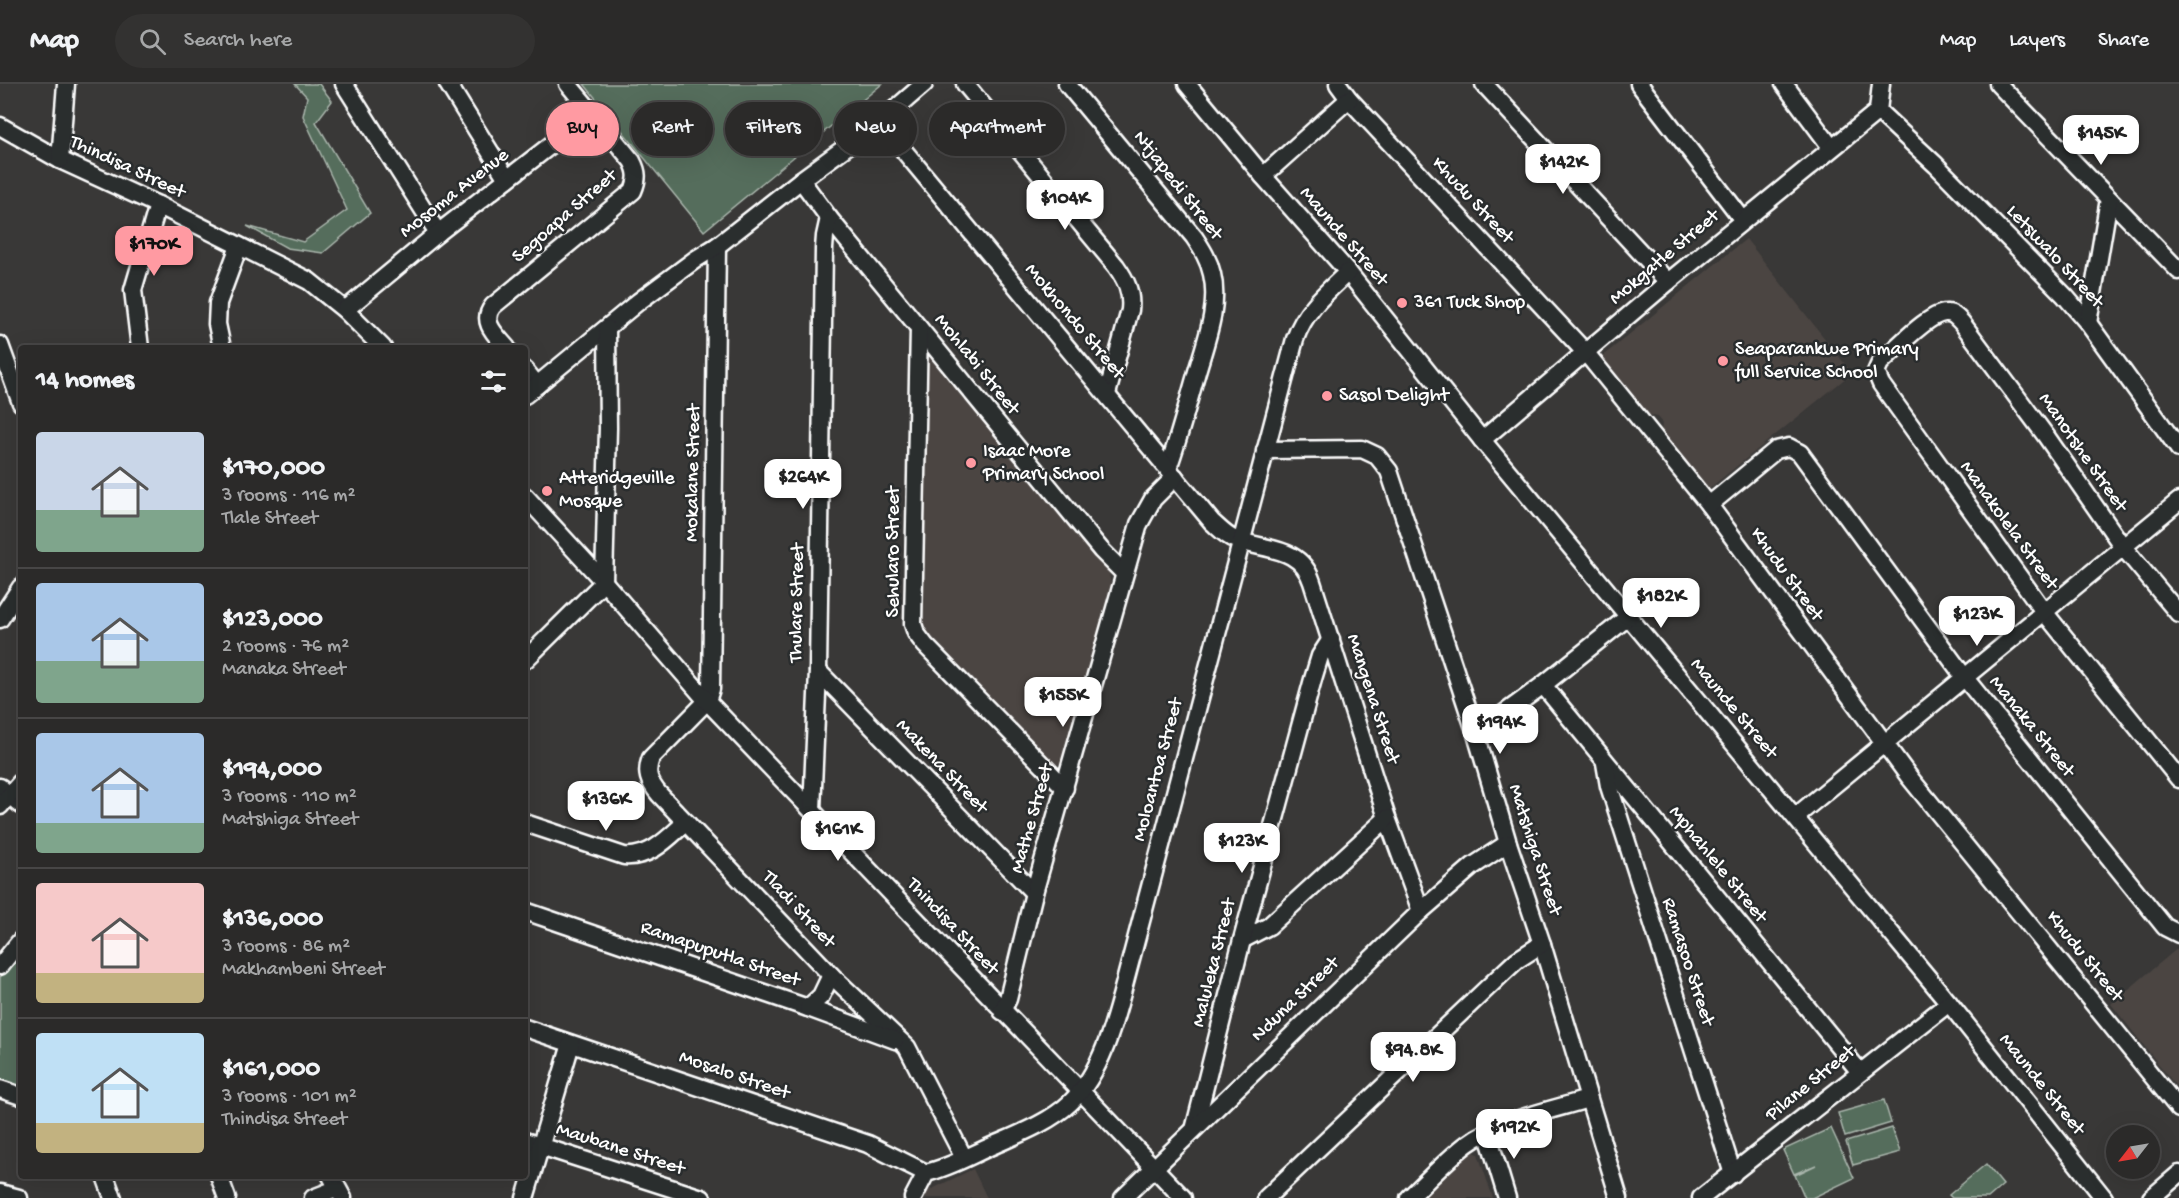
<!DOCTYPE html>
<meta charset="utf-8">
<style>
body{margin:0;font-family:"Gochi Hand",sans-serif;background:#333231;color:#f1f3f6;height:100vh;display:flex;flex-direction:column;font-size:22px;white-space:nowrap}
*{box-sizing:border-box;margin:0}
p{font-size:20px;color:#a6a7a8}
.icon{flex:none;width:33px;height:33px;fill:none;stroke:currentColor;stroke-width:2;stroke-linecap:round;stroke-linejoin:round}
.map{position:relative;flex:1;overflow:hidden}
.panel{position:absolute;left:18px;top:261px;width:510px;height:834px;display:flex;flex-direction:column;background:#2b2a29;border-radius:6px;box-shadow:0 6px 24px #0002,0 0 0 2px #474646}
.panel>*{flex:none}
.banner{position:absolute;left:546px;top:18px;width:570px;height:54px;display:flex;gap:12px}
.needle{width:39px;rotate:239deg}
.controls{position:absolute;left:2106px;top:1041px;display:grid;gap:12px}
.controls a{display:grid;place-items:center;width:54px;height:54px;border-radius:50%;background:#2b2a29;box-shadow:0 6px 24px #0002,0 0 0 2px #474646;font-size:30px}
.price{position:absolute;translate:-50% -51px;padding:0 14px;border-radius:12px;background:#fff;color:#222;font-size:20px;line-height:39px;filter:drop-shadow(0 2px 3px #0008)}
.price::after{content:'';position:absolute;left:50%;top:36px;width:18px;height:14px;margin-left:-9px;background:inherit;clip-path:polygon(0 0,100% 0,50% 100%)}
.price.on{background:#ff9aa2;color:#111}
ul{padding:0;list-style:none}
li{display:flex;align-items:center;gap:18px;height:150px;padding:0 18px}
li+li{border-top:2px solid #474646}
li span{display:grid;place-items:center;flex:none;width:168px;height:120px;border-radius:6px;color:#555}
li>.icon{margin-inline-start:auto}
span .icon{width:72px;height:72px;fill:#fffc;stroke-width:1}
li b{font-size:26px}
h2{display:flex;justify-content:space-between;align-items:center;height:72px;padding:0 18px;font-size:26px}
.chip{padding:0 21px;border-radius:27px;background:#2b2a29;box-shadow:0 6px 24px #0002,0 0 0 2px #474646;font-size:21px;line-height:54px}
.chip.on{background:#ff9aa2;color:#111}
header{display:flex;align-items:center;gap:36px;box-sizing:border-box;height:84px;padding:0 30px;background:#2b2a29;border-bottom:2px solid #474646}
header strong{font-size:28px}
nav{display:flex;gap:33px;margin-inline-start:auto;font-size:21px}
.search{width:420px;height:54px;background:#333231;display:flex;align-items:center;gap:15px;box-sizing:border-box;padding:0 21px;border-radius:33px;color:#a6a7a8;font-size:22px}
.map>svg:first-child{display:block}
.built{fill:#4b4542}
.green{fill:#556d5b;stroke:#aab6ad;stroke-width:1.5}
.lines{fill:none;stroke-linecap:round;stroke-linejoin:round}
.minor-casing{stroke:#fff;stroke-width:21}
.minor{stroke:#2a2d2e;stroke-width:16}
.poi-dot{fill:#ff9aa2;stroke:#2a2d2e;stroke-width:2}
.labels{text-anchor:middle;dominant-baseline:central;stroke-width:5;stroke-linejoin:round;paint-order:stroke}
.street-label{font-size:20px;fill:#fff;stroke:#2a2d2e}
.poi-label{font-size:20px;fill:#fff;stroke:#2a2d2e;text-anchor:start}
</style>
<header>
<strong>Map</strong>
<div class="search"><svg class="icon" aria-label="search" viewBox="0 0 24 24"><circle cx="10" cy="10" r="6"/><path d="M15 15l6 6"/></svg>Search here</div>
<nav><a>Map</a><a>Layers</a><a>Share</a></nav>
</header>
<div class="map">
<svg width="2179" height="1114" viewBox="0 0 2179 1114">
<rect width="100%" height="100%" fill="#393837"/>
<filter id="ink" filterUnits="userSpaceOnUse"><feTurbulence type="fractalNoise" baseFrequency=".0167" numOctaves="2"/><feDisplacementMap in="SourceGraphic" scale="12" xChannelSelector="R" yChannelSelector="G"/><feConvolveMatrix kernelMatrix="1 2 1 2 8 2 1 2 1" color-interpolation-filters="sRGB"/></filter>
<g filter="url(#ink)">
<g class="built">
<polygon points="1746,155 1852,289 1705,408 1661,350 1662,338 1658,333 1644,330 1605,284 1604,271"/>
<polygon points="923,273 931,275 1108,482 1111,503 1063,680 1053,681 924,545 921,534"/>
<polygon points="2179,863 2179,1006 2111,920"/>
<polygon points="1468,1065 1478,1070 1493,1114 1417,1114"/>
<polygon points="973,1085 987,1114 924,1114 926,1108"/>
</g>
<g class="green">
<polygon points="295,0 319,0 332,17 316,38 370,129 323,169 287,164 247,142 303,158 347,126 303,32 307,13"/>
<polygon points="584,0 882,0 704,147"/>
<polygon points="19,871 21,877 21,1004 0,997 0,890"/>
<polygon points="1884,1016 1891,1039 1845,1053 1838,1029"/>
<polygon points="1831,1044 1854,1094 1812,1114 1805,1114 1795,1091 1816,1081 1794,1090 1783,1066"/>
<polygon points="1892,1044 1900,1068 1853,1081 1846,1058"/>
<polygon points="1986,1080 2003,1101 1988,1114 1952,1114 1949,1111"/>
</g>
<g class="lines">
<defs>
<g id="minor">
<polyline points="344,0 438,149"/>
<polyline points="448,0 507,95"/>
<path d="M965,0L1116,182C1126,196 1132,208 1130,226L1107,310"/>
<path d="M1067,0L1194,153C1202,165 1209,176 1212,190C1220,223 1205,259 1196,291C1187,322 1179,354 1168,384"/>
<polyline points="1187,0 1263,92 1348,188 1482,356 1949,919 2104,1114"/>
<polyline points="1338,0 1349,15 1586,269 1709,421 1910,694 2179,1025"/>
<polyline points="1484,0 1668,198"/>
<polyline points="1639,0 1743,136"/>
<polyline points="1784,0 1831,63"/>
<polyline points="1998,0 2179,187"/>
<polyline points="1878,27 1936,81 2065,212 2088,239 2179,365"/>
<polyline points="1878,27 1881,0"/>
<path d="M880,38L1212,438C1219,444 1226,452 1234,455C1265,467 1300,461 1312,498L1387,734L1421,827"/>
<polyline points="0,42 60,76 158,121 309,197 345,226 383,264"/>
<polyline points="60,76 66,0"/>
<polyline points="1263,92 1349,15"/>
<polyline points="801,96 829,134 1101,466 1124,489"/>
<path d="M717,162L711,605L707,617L651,674C645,689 649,698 659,710L831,891L907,963L964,1074"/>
<polyline points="345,226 438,149 592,29"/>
<polyline points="2088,239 2109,115"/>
<polyline points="919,244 913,540 916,549 925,561 1065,704"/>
<polyline points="0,261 21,319"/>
<polyline points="140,264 133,206 158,121"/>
<polyline points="222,264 217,240 218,219 239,162"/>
<path d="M507,264C496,251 480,238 493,222L633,107C638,95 638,88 632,77L568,0"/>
<polyline points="525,286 537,301"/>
<polyline points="525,311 638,218 696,175 717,162 801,96 880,38 924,0"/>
<polyline points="1482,356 1668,198 1878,27"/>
<polyline points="1265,366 1362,365 1377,372 1389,387 1476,650 1508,759 1542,860 1619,1114"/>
<polyline points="525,412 604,498 707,617 1183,1114"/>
<polyline points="1709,421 1776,366 1789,363 1800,369 1965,594 2165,843 2179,850"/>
<path d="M2179,530L2123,463L2046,352L1962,239C1958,235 1954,229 1947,229C1931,227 1893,267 1880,279L1876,288L1881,300L2045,529L2179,695"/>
<polyline points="0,535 21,503"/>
<polyline points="525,576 604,498 608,344 607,245"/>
<polyline points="818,587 1034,809"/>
<polyline points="1543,601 1860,988"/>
<polyline points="1476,650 1543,601 1628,533"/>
<polyline points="1605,679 1609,702 1733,1090"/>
<polyline points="0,703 21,721"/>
<polyline points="0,722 21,698"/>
<polyline points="812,726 818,587 824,165 825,152 829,134"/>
<polyline points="1795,733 2179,417"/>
<path d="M525,739L624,772C651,774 668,754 686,738"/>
<polyline points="525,827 808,924 895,956"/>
<polyline points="1242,856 1269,842 1387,734"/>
<polyline points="0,882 21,856"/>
<polyline points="808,924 821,912 831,891"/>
<polyline points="1002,927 1008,915 1034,809 1139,440 1153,415 1175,393"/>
<polyline points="525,944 868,1060 926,1089"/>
<polyline points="0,1005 21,1012"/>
<polyline points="1195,1042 1242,856 1313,595 1320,572 1331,555"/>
<polyline points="1487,1048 1507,1114"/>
<polyline points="525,1057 702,1114"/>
<polyline points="105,1092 113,1114"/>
<polyline points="219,1092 227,1114"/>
<polyline points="331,1092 343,1114"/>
<polyline points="0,1109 19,1114"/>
<polyline points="313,1114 336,1105"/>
<polyline points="525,1114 571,960"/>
<path d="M913,1114L926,1089C951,1083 971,1071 994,1061C1019,1050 1050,1038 1070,1019C1103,988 1116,932 1127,890L1295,255C1305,226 1326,209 1348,188"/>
<polyline points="1123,1114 1421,827 1473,782 1508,759"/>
<polyline points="1266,1114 1503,889 1517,876 1542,860"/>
<path d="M1409,1114C1428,1096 1446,1076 1467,1060C1497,1037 1552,1026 1588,1015"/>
<polyline points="1701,1114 1949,919"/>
<polyline points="2151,1114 2179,1090"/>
</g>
</defs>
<use href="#minor" class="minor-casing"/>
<use href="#minor" class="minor"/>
</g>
</g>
<g class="poi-dot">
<circle cx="1402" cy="219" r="6"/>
<circle cx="1723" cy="277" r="6"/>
<circle cx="1327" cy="312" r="6"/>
<circle cx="971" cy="379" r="6"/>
<circle cx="547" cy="407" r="6"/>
</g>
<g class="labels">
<g class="street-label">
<text transform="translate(127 84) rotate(25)">Thindisa Street</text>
<text transform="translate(1177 102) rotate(52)">Ntjapedi Street</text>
<text transform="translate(455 110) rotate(-38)">Mosoma Avenue</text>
<text transform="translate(1472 117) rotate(47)">Khudu Street</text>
<text transform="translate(565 133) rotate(-41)">Segoapa Street</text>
<text transform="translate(1343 153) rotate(49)">Maunde Street</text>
<text transform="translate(2054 173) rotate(47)">Letswalo Street</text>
<text transform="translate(1665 174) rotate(-40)">Mokgatle Street</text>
<text transform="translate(1074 238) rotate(50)">Mokhondo Street</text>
<text transform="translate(976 281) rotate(51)">Mohlabi Street</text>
<text transform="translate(2082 369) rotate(55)">Manotshe Street</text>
<text transform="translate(694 389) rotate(-89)">Mokalane Street</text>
<text transform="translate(2008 442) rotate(54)">Manakolela Street</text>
<text transform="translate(894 468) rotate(-90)">Sehularo Street</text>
<text transform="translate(1786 491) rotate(54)">Khudu Street</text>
<text transform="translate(798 519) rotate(-89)">Thulare Street</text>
<text transform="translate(1372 615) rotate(72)">Mangena Street</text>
<text transform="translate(1733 625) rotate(50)">Maunde Street</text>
<text transform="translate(2031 643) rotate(51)">Manaka Street</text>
<text transform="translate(941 683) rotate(46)">Makena Street</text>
<text transform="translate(1159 686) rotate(-75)">Moloantoa Street</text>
<text transform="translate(1033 735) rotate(-74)">Mathe Street</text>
<text transform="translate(1534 766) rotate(72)">Matshiga Street</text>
<text transform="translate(1717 781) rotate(51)">Mphahlele Street</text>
<text transform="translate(798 826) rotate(47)">Tladi Street</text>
<text transform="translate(952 843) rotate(47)">Thindisa Street</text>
<text transform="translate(720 871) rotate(19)">Ramapuputla Street</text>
<text transform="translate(2084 873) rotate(51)">Khudu Street</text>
<text transform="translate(1687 878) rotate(72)">Ramasoo Street</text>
<text transform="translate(1215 879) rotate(-76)">Maluleka Street</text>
<text transform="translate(1296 916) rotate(-44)">Nduna Street</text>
<text transform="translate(734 992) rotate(19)">Mosalo Street</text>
<text transform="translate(1811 1000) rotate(-39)">Pilane Street</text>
<text transform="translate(2041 1001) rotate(51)">Maunde Street</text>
<text transform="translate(620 1066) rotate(18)">Maubane Street</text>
</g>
<g class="poi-label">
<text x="1414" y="219">361 Tuck Shop</text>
<text x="1735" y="266">Seaparankwe Primary<tspan x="1735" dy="23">full Service School</tspan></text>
<text x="1339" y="312">Sasol Delight</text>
<text x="983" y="368">Isaac More<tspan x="983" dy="23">Primary School</tspan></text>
<text x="559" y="395">Atteridgeville<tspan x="559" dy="23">Mosque</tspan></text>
</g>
</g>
</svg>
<div class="controls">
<a><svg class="needle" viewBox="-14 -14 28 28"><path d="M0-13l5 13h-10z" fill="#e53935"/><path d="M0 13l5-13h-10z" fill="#a6a7a8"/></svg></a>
</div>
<b class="price" style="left:2101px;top:82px">$145K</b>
<b class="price" style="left:1563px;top:111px">$142K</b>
<b class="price" style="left:1065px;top:147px">$104K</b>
<b class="price on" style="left:154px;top:193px">$170K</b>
<b class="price" style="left:803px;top:426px">$264K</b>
<b class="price" style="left:1661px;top:545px">$182K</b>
<b class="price" style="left:1977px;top:563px">$123K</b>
<b class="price" style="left:1063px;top:644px">$155K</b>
<b class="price" style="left:1500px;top:671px">$194K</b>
<b class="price" style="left:606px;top:748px">$136K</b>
<b class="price" style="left:838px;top:778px">$161K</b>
<b class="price" style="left:1242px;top:790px">$123K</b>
<b class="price" style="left:1413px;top:999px">$94.8K</b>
<b class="price" style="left:1514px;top:1076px">$192K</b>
<div class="banner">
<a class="chip on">Buy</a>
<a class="chip">Rent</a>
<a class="chip">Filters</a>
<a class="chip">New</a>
<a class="chip">Apartment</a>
</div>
<section class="panel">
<h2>14 homes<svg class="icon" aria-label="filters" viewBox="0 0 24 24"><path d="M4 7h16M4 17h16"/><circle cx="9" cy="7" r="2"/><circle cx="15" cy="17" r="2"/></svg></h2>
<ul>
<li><span style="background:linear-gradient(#c9d6e8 65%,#7fa58c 0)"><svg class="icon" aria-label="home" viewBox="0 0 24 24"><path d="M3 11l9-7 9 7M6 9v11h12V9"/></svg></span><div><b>$170,000</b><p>3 rooms · 116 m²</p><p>Tlale Street</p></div></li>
<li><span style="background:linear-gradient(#a9c7e8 65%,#7fa58c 0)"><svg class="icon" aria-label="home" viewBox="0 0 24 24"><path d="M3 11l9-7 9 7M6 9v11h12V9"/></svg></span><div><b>$123,000</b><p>2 rooms · 76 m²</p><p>Manaka Street</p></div></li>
<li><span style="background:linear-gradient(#a9c7e8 75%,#7fa58c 0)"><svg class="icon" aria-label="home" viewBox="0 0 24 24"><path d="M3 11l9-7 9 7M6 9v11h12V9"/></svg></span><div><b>$194,000</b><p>3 rooms · 110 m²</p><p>Matshiga Street</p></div></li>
<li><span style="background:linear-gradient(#f6c9c9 75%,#c2b280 0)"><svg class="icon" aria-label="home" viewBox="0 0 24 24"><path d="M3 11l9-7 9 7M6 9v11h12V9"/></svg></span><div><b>$136,000</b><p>3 rooms · 86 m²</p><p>Makhambeni Street</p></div></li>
<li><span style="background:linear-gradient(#bfe0f5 75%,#c2b280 0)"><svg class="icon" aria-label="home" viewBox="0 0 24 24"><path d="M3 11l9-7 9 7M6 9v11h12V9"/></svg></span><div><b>$161,000</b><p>3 rooms · 101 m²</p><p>Thindisa Street</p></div></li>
</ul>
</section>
</div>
